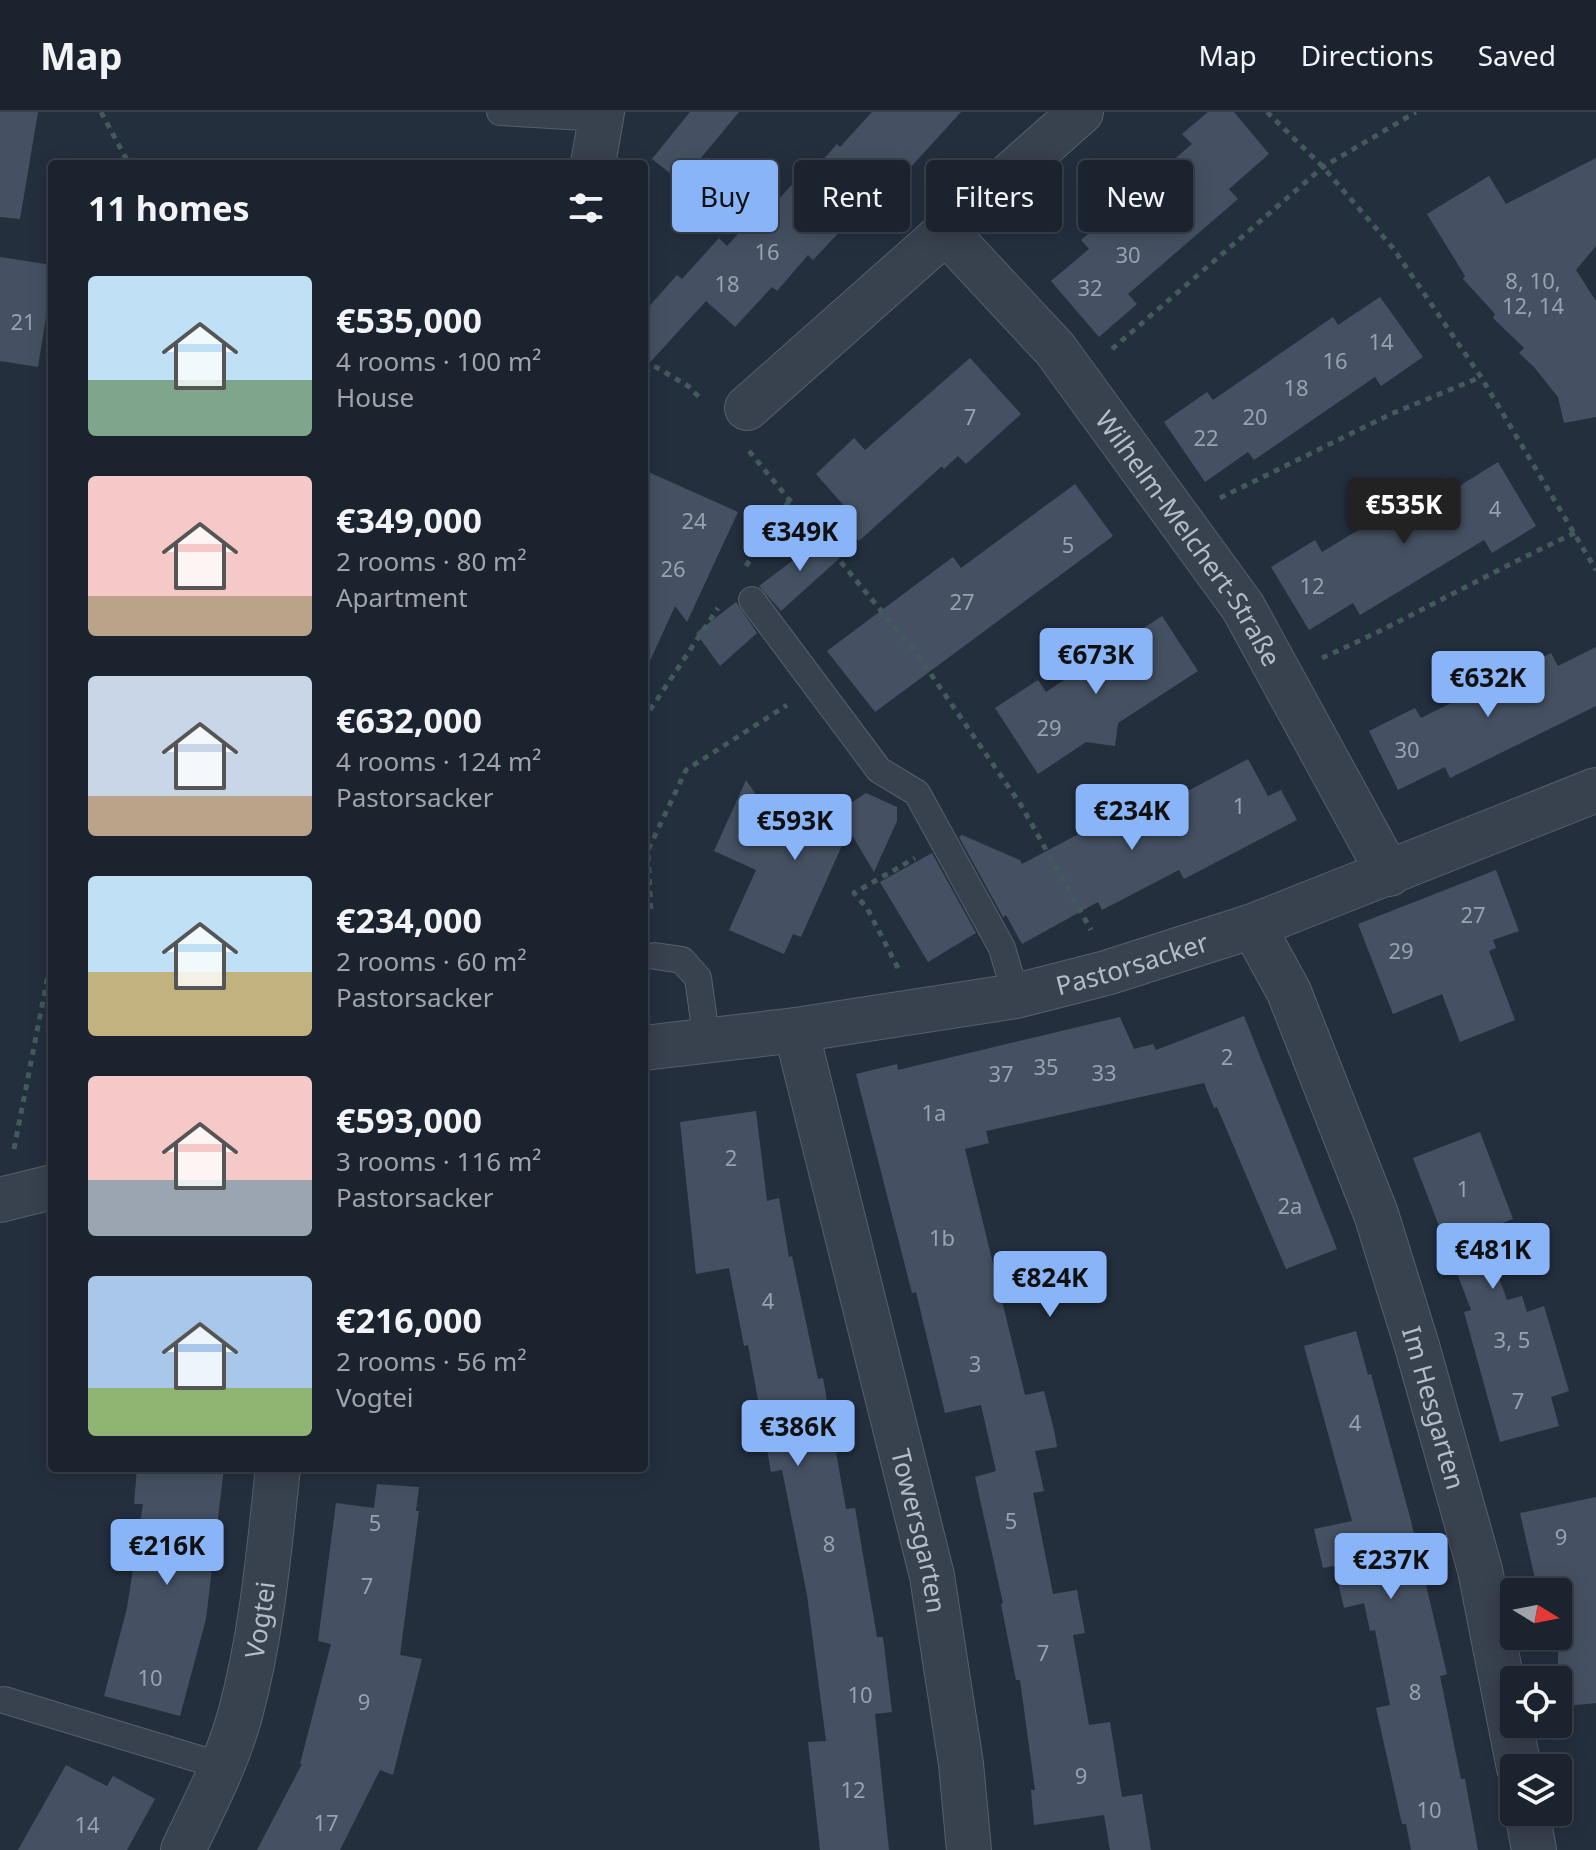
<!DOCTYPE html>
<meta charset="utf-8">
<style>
body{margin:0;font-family:"Noto Sans",sans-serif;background:#242b36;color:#f1f3f6;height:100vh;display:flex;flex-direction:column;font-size:30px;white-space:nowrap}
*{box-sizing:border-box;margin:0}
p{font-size:26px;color:#a0a4aa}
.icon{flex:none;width:44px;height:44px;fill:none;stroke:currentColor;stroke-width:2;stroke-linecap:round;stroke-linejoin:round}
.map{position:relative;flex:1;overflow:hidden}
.drawer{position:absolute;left:48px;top:48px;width:600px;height:1312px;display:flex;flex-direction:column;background:#1b232e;border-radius:8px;box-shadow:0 4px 20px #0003,0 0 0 2px #39404a}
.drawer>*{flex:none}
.hud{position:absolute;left:672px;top:48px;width:760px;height:72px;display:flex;gap:16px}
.needle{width:52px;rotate:100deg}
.fabs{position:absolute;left:1500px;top:1466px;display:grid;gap:16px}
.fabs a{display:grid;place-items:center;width:72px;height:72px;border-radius:8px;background:#1b232e;box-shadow:0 4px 20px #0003,0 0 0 2px #39404a;font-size:40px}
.price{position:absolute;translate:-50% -68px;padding:0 18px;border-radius:8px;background:#8ab4f8;color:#111;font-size:26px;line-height:52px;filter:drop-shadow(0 2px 4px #0008)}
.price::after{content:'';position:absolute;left:50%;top:48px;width:24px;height:18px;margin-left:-12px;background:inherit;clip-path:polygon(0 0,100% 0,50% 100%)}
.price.active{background:#222;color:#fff}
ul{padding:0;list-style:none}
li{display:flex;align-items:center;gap:24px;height:200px;padding:0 40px}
li span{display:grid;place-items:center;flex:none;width:224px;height:160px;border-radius:8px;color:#555}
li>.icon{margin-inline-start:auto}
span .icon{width:96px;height:96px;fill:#fffc;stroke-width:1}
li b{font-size:34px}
h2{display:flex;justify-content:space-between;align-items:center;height:96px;padding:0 40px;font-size:34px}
.tag{padding:0 28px;border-radius:8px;background:#1b232e;box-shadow:0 4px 20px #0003,0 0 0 2px #39404a;font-size:28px;line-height:72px}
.tag.active{background:#8ab4f8;color:#111}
header{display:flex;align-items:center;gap:48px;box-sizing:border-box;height:112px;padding:0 40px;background:#1b232e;border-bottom:2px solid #39404a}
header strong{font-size:38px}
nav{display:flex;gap:44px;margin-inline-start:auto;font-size:28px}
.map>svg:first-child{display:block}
.building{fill:#455162}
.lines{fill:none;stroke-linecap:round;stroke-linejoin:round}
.lane-casing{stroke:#565f6c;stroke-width:28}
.street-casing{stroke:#565f6c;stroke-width:46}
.path{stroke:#44595c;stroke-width:5;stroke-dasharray:6 6;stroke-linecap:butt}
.lane{stroke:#38414e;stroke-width:26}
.street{stroke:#38414e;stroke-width:44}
.labels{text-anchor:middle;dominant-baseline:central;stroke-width:6;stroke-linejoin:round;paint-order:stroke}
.number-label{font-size:22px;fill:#98a1af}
.street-label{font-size:26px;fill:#b4bcc9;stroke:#1d2633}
</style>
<header>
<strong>Map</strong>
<nav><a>Map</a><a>Directions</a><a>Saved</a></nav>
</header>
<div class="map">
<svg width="1596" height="1738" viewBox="0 0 1596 1738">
<rect width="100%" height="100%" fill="#242f3e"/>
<g class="building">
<polygon points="0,0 38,0 20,107 0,105"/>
<polygon points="690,0 739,0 681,70 652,47"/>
<polygon points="872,0 961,0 889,79 891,82 858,118 849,110 813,148 808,143 777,179 772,175 735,215 706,189 644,257 644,200 677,163 682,167 719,126 727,134 759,99 764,103 799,65 804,69 837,32 840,35"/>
<polygon points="1208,0 1234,0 1269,42 1229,77 1238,87 1128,182 1137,192 1099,225 1051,169 1089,137 1081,128 1192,32 1182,22"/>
<polygon points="1596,46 1596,134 1576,158 1596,189 1596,305 1564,311 1558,285 1534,255 1519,241 1524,236 1493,206 1495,202 1463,167 1465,164 1427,102 1489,64 1506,92"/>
<polygon points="0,145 52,153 52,168 38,255 0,249"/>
<polygon points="1380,185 1423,245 1381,274 1375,265 1254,348 1248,340 1205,370 1164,310 1207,280 1213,288 1333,205 1338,213"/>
<polygon points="970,246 1021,302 966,352 958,344 944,357 942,354 859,429 835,404 845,395 816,362 854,326 865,338"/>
<polygon points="1498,350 1536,414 1492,441 1484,428 1360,503 1353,491 1309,518 1271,455 1315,428 1322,440 1446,365 1453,378"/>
<polygon points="644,358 738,400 687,510 675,494 644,562"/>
<polygon points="1075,372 1113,424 875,600 827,539 953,445 961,456"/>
<polygon points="825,424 842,444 781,499 759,474"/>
<polygon points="736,490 757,521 720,554 696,521"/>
<polygon points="1162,504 1198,559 1118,611 1115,634 1086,630 1038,662 995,596 1038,568 1046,580"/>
<polygon points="1596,535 1596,594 1450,666 1445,655 1398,678 1369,619 1415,596 1421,606 1551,541 1558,554"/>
<polygon points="1248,647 1268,684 1281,678 1297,708 1184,767 1179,758 1102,798 1098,790 1022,832 1006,803 1003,805 959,725 962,723 1020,748 1022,752 1105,708 1103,724"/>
<polygon points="746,668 790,732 866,681 897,695 897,709 874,760 849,718 801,825 793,822 784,842 729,818 756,758 714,739"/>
<polygon points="932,741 976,821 928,850 880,770"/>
<polygon points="1496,758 1519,819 1493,828 1496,836 1489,839 1515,908 1460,930 1442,882 1393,902 1358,812"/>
<polygon points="1244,904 1337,1137 1286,1157 1217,995 1214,996 1204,971 986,1019 989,1031 965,1037 1025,1283 1044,1279 1054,1318 1057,1335 1035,1339 1044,1379 1033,1381 1053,1482 1077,1478 1085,1521 1073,1523 1089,1613 1110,1610 1122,1685 1142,1682 1151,1738 1110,1738 1104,1703 1034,1713 1031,1678 1035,1678 1020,1568 1016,1568 1001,1492 1003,1491 975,1365 996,1359 981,1293 945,1301 916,1180 912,1181 856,962 897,952 898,958 1120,905 1134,937 1153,932 1156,938"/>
<polygon points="756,999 767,1089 779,1086 789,1145 792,1144 818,1267 823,1266 846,1397 855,1396 877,1525 883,1525 892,1600 875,1602 889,1738 820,1738 808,1630 826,1629 807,1483 782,1358 771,1360 748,1233 744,1234 729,1156 696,1162 680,1010"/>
<polygon points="1480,1020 1513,1107 1482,1119 1507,1188 1522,1184 1527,1200 1544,1194 1569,1279 1551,1285 1559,1314 1500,1330 1464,1200 1471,1198 1413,1046"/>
<polygon points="1356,1219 1368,1263 1371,1262 1410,1405 1447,1562 1440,1564 1461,1667 1465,1667 1478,1738 1411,1738 1406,1712 1402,1712 1376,1596 1390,1593 1375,1518 1370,1519 1364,1491 1344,1496 1334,1454 1323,1456 1314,1417 1352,1409 1304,1234"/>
<polygon points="137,1356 224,1356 206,1507 180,1604 104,1584 127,1496 143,1392 134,1392"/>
<polygon points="377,1372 419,1375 416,1399 419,1399 400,1543 422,1547 393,1663 380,1658 340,1738 257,1738 302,1652 300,1652 331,1532 318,1529 336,1391 374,1396"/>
<polygon points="1596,1385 1596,1591 1558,1595 1558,1480 1538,1480 1520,1401"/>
<polygon points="66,1653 107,1674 113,1664 155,1687 127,1738 18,1738"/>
</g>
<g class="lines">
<defs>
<g id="lane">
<polyline points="500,0 601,6"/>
<polyline points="752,488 879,658 917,681 1002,836 1016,884"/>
<polyline points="655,844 682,848 698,866 707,930"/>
<polyline points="4,1588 222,1654"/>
</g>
<g id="street">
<polyline points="593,52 602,0"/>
<path id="s1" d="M946,120L1055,237L1243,495L1389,762"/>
<polyline points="747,296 1081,0"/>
<path id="s2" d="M1253,814L1289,880L1376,1102L1417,1234L1480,1458L1519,1656"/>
<path id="s3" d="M796,918L932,1464L961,1652L969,1738"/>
<path id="s4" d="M644,936L796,918L1016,884L1106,861L1253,814L1596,678"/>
<polyline points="0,1088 52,1075"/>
<polyline points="1527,1700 1534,1738"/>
<path id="s5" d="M183,1738C204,1694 227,1650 240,1603C262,1522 269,1439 278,1356"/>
</g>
</defs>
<use href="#lane" class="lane-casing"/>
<use href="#street" class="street-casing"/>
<g class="path">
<polyline points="101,0 129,52"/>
<polyline points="1267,0 1323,55 1393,136 1481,265 1596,458"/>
<polyline points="1112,237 1323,55 1416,0"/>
<polyline points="644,248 688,274 702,288"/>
<polyline points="749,339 917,542 1021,693 1091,818"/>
<polyline points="1220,386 1391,302 1481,265"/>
<polyline points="746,454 789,389"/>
<path d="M1322,546C1408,508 1489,460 1575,421"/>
<polyline points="650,598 718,496"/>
<polyline points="644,802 651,802 648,738 686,658 787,593"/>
<polyline points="898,856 867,796 854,781 915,746"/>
<polyline points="14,1037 52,843"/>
</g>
<use href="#lane" class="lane"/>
<use href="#street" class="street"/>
</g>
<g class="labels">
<g class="number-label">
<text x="767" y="139">16</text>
<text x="1128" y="142">30</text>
<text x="1533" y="168">8, 10,<tspan x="1533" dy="25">12, 14</tspan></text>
<text x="727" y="171">18</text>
<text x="1090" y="175">32</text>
<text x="23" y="209">21</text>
<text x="1381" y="229">14</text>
<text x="1335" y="248">16</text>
<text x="1296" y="275">18</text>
<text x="970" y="304">7</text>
<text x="1255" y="304">20</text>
<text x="1206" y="325">22</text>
<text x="1495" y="396">4</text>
<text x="694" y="408">24</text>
<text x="1068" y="432">5</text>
<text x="673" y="456">26</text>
<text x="1312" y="473">12</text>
<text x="962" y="489">27</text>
<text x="1049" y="615">29</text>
<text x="1407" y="637">30</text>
<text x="1239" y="693">1</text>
<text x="1473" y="802">27</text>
<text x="1401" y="838">29</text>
<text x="1227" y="944">2</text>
<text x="1046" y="954">35</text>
<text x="1104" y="960">33</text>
<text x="1001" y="961">37</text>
<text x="934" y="1000">1a</text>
<text x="731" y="1045">2</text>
<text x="1463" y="1076">1</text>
<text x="1290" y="1093">2a</text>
<text x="942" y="1125">1b</text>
<text x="768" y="1188">4</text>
<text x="1512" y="1227">3, 5</text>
<text x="975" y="1251">3</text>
<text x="1518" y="1288">7</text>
<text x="1355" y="1310">4</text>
<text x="1011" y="1408">5</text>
<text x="375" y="1410">5</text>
<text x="1561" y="1424">9</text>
<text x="829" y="1431">8</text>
<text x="367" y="1473">7</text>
<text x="1043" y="1540">7</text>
<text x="150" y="1565">10</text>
<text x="1415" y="1579">8</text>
<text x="860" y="1582">10</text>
<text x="364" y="1589">9</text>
<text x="1081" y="1663">9</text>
<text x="853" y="1677">12</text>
<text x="1429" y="1697">10</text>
<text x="326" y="1710">17</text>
<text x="87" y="1712">14</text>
</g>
<g class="street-label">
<text stroke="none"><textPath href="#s1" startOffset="392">Wilhelm-Melchert-Straße</textPath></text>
<text stroke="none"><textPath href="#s4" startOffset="496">Pastorsacker</textPath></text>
<text stroke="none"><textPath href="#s2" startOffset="516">Im Hesgarten</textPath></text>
<text stroke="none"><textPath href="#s3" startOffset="516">Towersgarten</textPath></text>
<text stroke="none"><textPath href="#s5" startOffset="244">Vogtei</textPath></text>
</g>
</g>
</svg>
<div class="fabs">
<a><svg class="needle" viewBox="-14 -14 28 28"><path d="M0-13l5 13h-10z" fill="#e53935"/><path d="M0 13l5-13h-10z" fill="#a0a4aa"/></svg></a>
<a><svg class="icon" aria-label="locate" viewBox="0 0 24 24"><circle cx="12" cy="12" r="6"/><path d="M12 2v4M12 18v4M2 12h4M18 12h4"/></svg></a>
<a><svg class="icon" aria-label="layers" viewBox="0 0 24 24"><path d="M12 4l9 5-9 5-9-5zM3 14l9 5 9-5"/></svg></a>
</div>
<b class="price active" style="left:1404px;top:434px">€535K</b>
<b class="price" style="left:800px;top:461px">€349K</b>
<b class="price" style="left:1096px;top:584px">€673K</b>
<b class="price" style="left:1488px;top:607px">€632K</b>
<b class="price" style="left:1132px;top:740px">€234K</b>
<b class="price" style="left:795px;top:750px">€593K</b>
<b class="price" style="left:1493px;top:1179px">€481K</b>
<b class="price" style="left:1050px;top:1207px">€824K</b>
<b class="price" style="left:798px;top:1356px">€386K</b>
<b class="price" style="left:167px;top:1475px">€216K</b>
<b class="price" style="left:1391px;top:1489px">€237K</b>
<div class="hud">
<a class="tag active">Buy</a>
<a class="tag">Rent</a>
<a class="tag">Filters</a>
<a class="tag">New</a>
</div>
<section class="drawer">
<h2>11 homes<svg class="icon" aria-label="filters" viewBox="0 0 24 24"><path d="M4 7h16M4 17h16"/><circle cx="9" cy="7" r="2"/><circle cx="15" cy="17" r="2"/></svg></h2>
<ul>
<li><span style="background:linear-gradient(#bfe0f5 65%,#7fa58c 0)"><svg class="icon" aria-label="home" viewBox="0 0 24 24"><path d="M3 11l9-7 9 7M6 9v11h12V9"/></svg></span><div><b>€535,000</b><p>4 rooms · 100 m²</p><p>House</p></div></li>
<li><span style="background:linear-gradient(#f6c9c9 75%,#b9a48a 0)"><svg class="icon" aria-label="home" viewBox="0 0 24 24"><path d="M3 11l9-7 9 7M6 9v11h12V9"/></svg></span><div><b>€349,000</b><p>2 rooms · 80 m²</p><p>Apartment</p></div></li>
<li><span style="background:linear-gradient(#c9d6e8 75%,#b9a48a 0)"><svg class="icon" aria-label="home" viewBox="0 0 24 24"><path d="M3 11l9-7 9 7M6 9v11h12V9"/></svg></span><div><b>€632,000</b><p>4 rooms · 124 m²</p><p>Pastorsacker</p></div></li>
<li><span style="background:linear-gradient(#bfe0f5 60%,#c2b280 0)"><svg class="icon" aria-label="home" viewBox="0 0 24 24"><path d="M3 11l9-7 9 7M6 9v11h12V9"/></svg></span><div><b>€234,000</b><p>2 rooms · 60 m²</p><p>Pastorsacker</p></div></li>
<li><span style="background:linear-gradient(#f6c9c9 65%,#9aa5b1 0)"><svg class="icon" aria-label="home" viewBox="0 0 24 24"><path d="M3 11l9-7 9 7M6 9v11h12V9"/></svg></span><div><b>€593,000</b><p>3 rooms · 116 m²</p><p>Pastorsacker</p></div></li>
<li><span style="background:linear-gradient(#a9c7e8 70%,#8fb573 0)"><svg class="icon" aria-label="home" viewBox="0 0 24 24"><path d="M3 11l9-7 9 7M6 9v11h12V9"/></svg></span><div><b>€216,000</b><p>2 rooms · 56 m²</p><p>Vogtei</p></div></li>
</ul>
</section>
</div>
